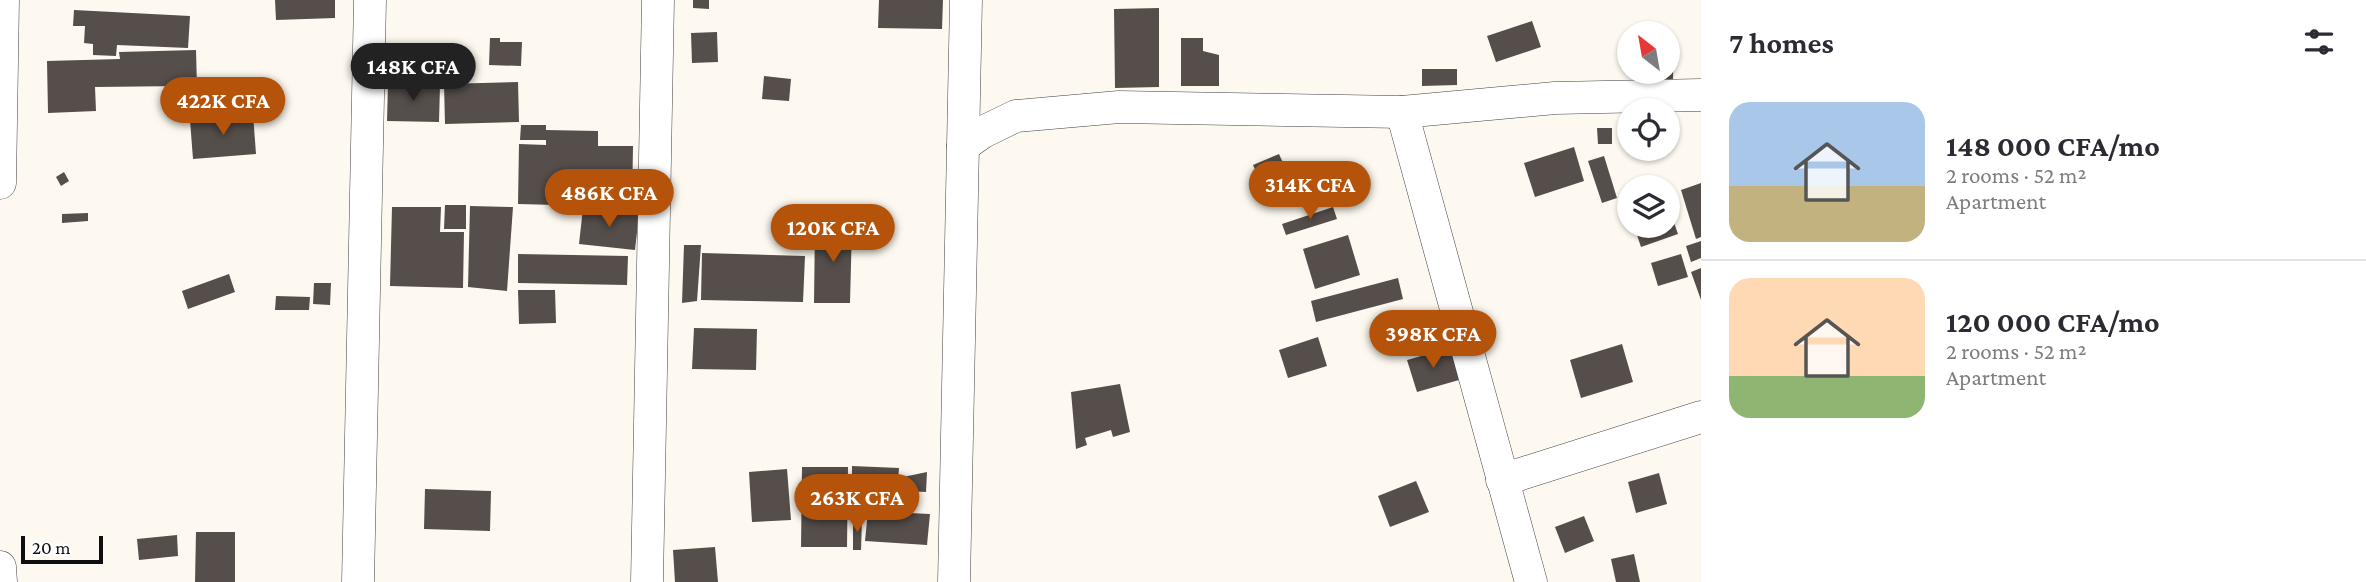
<!DOCTYPE html>
<meta charset="utf-8">
<style>
body{margin:0;font-family:"Crimson Pro",serif;background:#f2f2f3;color:#2b2b33;height:100vh;display:flex;flex-direction:column;font-size:26px;white-space:nowrap}
*{box-sizing:border-box;margin:0}
p{font-size:23px;color:#7c7c81}
.icon{flex:none;width:38px;height:38px;fill:none;stroke:currentColor;stroke-width:2;stroke-linecap:round;stroke-linejoin:round}
.map{position:relative;flex:1;overflow:hidden}
.side{display:flex;flex-direction:column;background:#fff;width:665px}
.side>*{flex:none}
.needle{width:46px;rotate:329deg}
.tools{position:absolute;left:1617px;top:21px;display:grid;gap:14px}
.tools a{display:grid;place-items:center;width:63px;height:63px;border-radius:50%;background:#fff;box-shadow:0 2px 5px #0004;font-size:35px}
.scale{position:absolute;left:21px;bottom:18px;width:82px;box-sizing:border-box;padding-left:7px;border:4px solid #0e0e0e;border-top:0;font-size:19px;line-height:24px;white-space:nowrap;color:#0e0e0e;-webkit-text-stroke:5px #fff;paint-order:stroke}
.price{position:absolute;translate:-50% -60px;padding:0 16px;border-radius:24px;background:#b45309;color:#fff;font-size:23px;line-height:46px;filter:drop-shadow(0 2px 4px #0008)}
.price::after{content:'';position:absolute;left:50%;top:42px;width:21px;height:16px;margin-left:-10px;background:inherit;clip-path:polygon(0 0,100% 0,50% 100%)}
.price.active{background:#222;color:#fff}
ul{padding:0;list-style:none}
li{display:flex;align-items:center;gap:21px;height:175px;padding:0 28px}
li+li{border-top:2px solid #e1e1e2}
li span{display:grid;place-items:center;flex:none;width:196px;height:140px;border-radius:21px;color:#555}
li>.icon{margin-inline-start:auto}
span .icon{width:84px;height:84px;fill:#fffc;stroke-width:1}
li b{font-size:30px}
h2{display:flex;justify-content:space-between;align-items:center;height:84px;padding:0 28px;font-size:30px}
main{display:flex;flex:1;min-height:0}
.map>svg:first-child{display:block}
.building{fill:#554e4b}
.lines{fill:none;stroke-linecap:round;stroke-linejoin:round}
.minor-casing{stroke:#414141;stroke-width:33}
.minor{stroke:#fff;stroke-width:32}
</style>
<main>
<div class="map">
<svg width="1701" height="582" viewBox="0 0 1701 582">
<rect width="100%" height="100%" fill="#fdf9f0"/>
<g class="building">
<polygon points="275,0 335,0 335,18 276,20"/>
<polygon points="693,0 709,0 709,9 693,8"/>
<polygon points="879,0 943,0 942,29 878,28"/>
<polygon points="1159,8 1159,87 1115,88 1114,9"/>
<polygon points="74,10 190,16 188,48 117,45 116,56 93,55 93,44 84,43 85,26 73,26"/>
<polygon points="1532,21 1541,47 1496,62 1487,36"/>
<polygon points="717,32 718,62 692,63 691,33"/>
<polygon points="490,38 500,38 500,42 522,42 521,66 489,65"/>
<polygon points="1181,38 1203,38 1203,51 1219,55 1219,86 1181,86"/>
<polygon points="1668,38 1674,38 1673,80 1647,78 1648,72 1668,72"/>
<polygon points="196,50 197,88 184,86 95,87 96,111 48,113 47,61 120,59 119,52"/>
<polygon points="1422,69 1457,69 1457,85 1422,86"/>
<polygon points="764,76 791,79 789,101 762,99"/>
<polygon points="518,82 519,122 445,124 444,84"/>
<polygon points="388,84 440,85 439,122 387,121"/>
<polygon points="253,114 256,154 193,159 190,120"/>
<polygon points="521,125 546,125 546,130 598,131 598,146 633,146 632,207 518,204 519,144 546,145 546,140 520,140"/>
<polygon points="1676,125 1676,140 1668,141 1668,126"/>
<polygon points="1597,128 1612,128 1612,144 1598,144"/>
<polygon points="1574,147 1584,181 1535,197 1524,163"/>
<polygon points="1279,154 1289,176 1263,187 1253,165"/>
<polygon points="1604,156 1617,198 1602,203 1588,161"/>
<polygon points="64,172 69,181 61,186 56,177"/>
<polygon points="1701,183 1701,237 1696,239 1681,190"/>
<polygon points="1629,195 1629,213 1623,197"/>
<polygon points="445,205 466,205 466,229 444,229"/>
<polygon points="470,206 513,207 507,291 468,287"/>
<polygon points="1668,206 1678,234 1641,247 1634,226 1668,226"/>
<polygon points="392,207 441,207 440,232 464,232 463,288 390,286"/>
<polygon points="1333,207 1337,219 1286,235 1282,224"/>
<polygon points="583,208 639,215 635,250 579,244"/>
<polygon points="88,213 88,221 62,223 62,214"/>
<polygon points="815,226 852,226 850,303 814,303"/>
<polygon points="1348,235 1360,275 1315,289 1303,249"/>
<polygon points="1701,241 1701,258 1691,262 1686,246"/>
<polygon points="684,245 701,245 697,301 682,303"/>
<polygon points="702,253 805,256 803,302 701,300"/>
<polygon points="518,254 628,256 627,285 518,283"/>
<polygon points="1681,254 1688,277 1658,286 1651,263"/>
<polygon points="1701,268 1701,300 1691,272"/>
<polygon points="229,274 235,292 188,309 182,291"/>
<polygon points="1398,278 1403,299 1316,322 1311,301"/>
<polygon points="314,283 331,283 330,305 313,304"/>
<polygon points="518,290 555,290 556,323 519,324"/>
<polygon points="276,296 310,297 309,310 275,310"/>
<polygon points="694,328 757,329 756,370 692,369"/>
<polygon points="1318,337 1327,366 1288,378 1279,350"/>
<polygon points="1622,344 1633,382 1581,398 1570,360"/>
<polygon points="1450,348 1459,380 1417,392 1407,360"/>
<polygon points="1120,384 1130,432 1113,437 1111,430 1085,438 1087,445 1076,449 1071,392"/>
<polygon points="852,466 899,468 898,481 882,481 882,486 852,484"/>
<polygon points="802,467 848,467 847,547 801,547"/>
<polygon points="787,469 791,520 752,522 749,472"/>
<polygon points="927,472 926,492 904,491 903,477"/>
<polygon points="1659,473 1667,504 1636,513 1628,482"/>
<polygon points="1416,481 1429,512 1390,527 1378,496"/>
<polygon points="425,489 491,491 490,531 424,529"/>
<polygon points="868,511 930,514 927,545 865,541"/>
<polygon points="1584,516 1594,541 1565,553 1555,527"/>
<polygon points="853,519 862,519 861,550 853,550"/>
<polygon points="196,532 235,532 235,582 195,582"/>
<polygon points="177,535 178,556 139,560 137,539"/>
<polygon points="715,547 718,582 675,582 673,550"/>
<polygon points="1634,554 1640,582 1616,582 1611,559"/>
</g>
<g class="lines">
<defs>
<g id="minor">
<polyline points="1402,112 1531,582"/>
<polyline points="963,146 983,132 1016,116 1119,107 1402,112 1555,98 1701,95"/>
<polyline points="0,183 3,0"/>
<polyline points="1502,480 1701,417"/>
<polyline points="0,567 1,582"/>
<polyline points="358,582 370,0"/>
<polyline points="647,582 658,0"/>
<polyline points="954,582 966,0"/>
</g>
</defs>
<use href="#minor" class="minor-casing"/>
<use href="#minor" class="minor"/>
</g>
</svg>
<div class="tools">
<a><svg class="needle" viewBox="-14 -14 28 28"><path d="M0-13l5 13h-10z" fill="#e53935"/><path d="M0 13l5-13h-10z" fill="#7c7c81"/></svg></a>
<a><svg class="icon" aria-label="locate" viewBox="0 0 24 24"><circle cx="12" cy="12" r="6"/><path d="M12 2v4M12 18v4M2 12h4M18 12h4"/></svg></a>
<a><svg class="icon" aria-label="layers" viewBox="0 0 24 24"><path d="M12 4l9 5-9 5-9-5zM3 14l9 5 9-5"/></svg></a>
</div>
<div class="scale">20 m</div>
<b class="price active" style="left:413px;top:103px">148K CFA</b>
<b class="price" style="left:223px;top:137px">422K CFA</b>
<b class="price" style="left:1310px;top:221px">314K CFA</b>
<b class="price" style="left:609px;top:229px">486K CFA</b>
<b class="price" style="left:833px;top:264px">120K CFA</b>
<b class="price" style="left:1433px;top:370px">398K CFA</b>
<b class="price" style="left:857px;top:534px">263K CFA</b>
</div>
<section class="side">
<h2>7 homes<svg class="icon" aria-label="filters" viewBox="0 0 24 24"><path d="M4 7h16M4 17h16"/><circle cx="9" cy="7" r="2"/><circle cx="15" cy="17" r="2"/></svg></h2>
<ul>
<li><span style="background:linear-gradient(#a9c7e8 60%,#c2b280 0)"><svg class="icon" aria-label="home" viewBox="0 0 24 24"><path d="M3 11l9-7 9 7M6 9v11h12V9"/></svg></span><div><b>148 000 CFA/mo</b><p>2 rooms · 52 m²</p><p>Apartment</p></div></li>
<li><span style="background:linear-gradient(#ffd9b3 70%,#8fb573 0)"><svg class="icon" aria-label="home" viewBox="0 0 24 24"><path d="M3 11l9-7 9 7M6 9v11h12V9"/></svg></span><div><b>120 000 CFA/mo</b><p>2 rooms · 52 m²</p><p>Apartment</p></div></li>
</ul>
</section>
</main>
